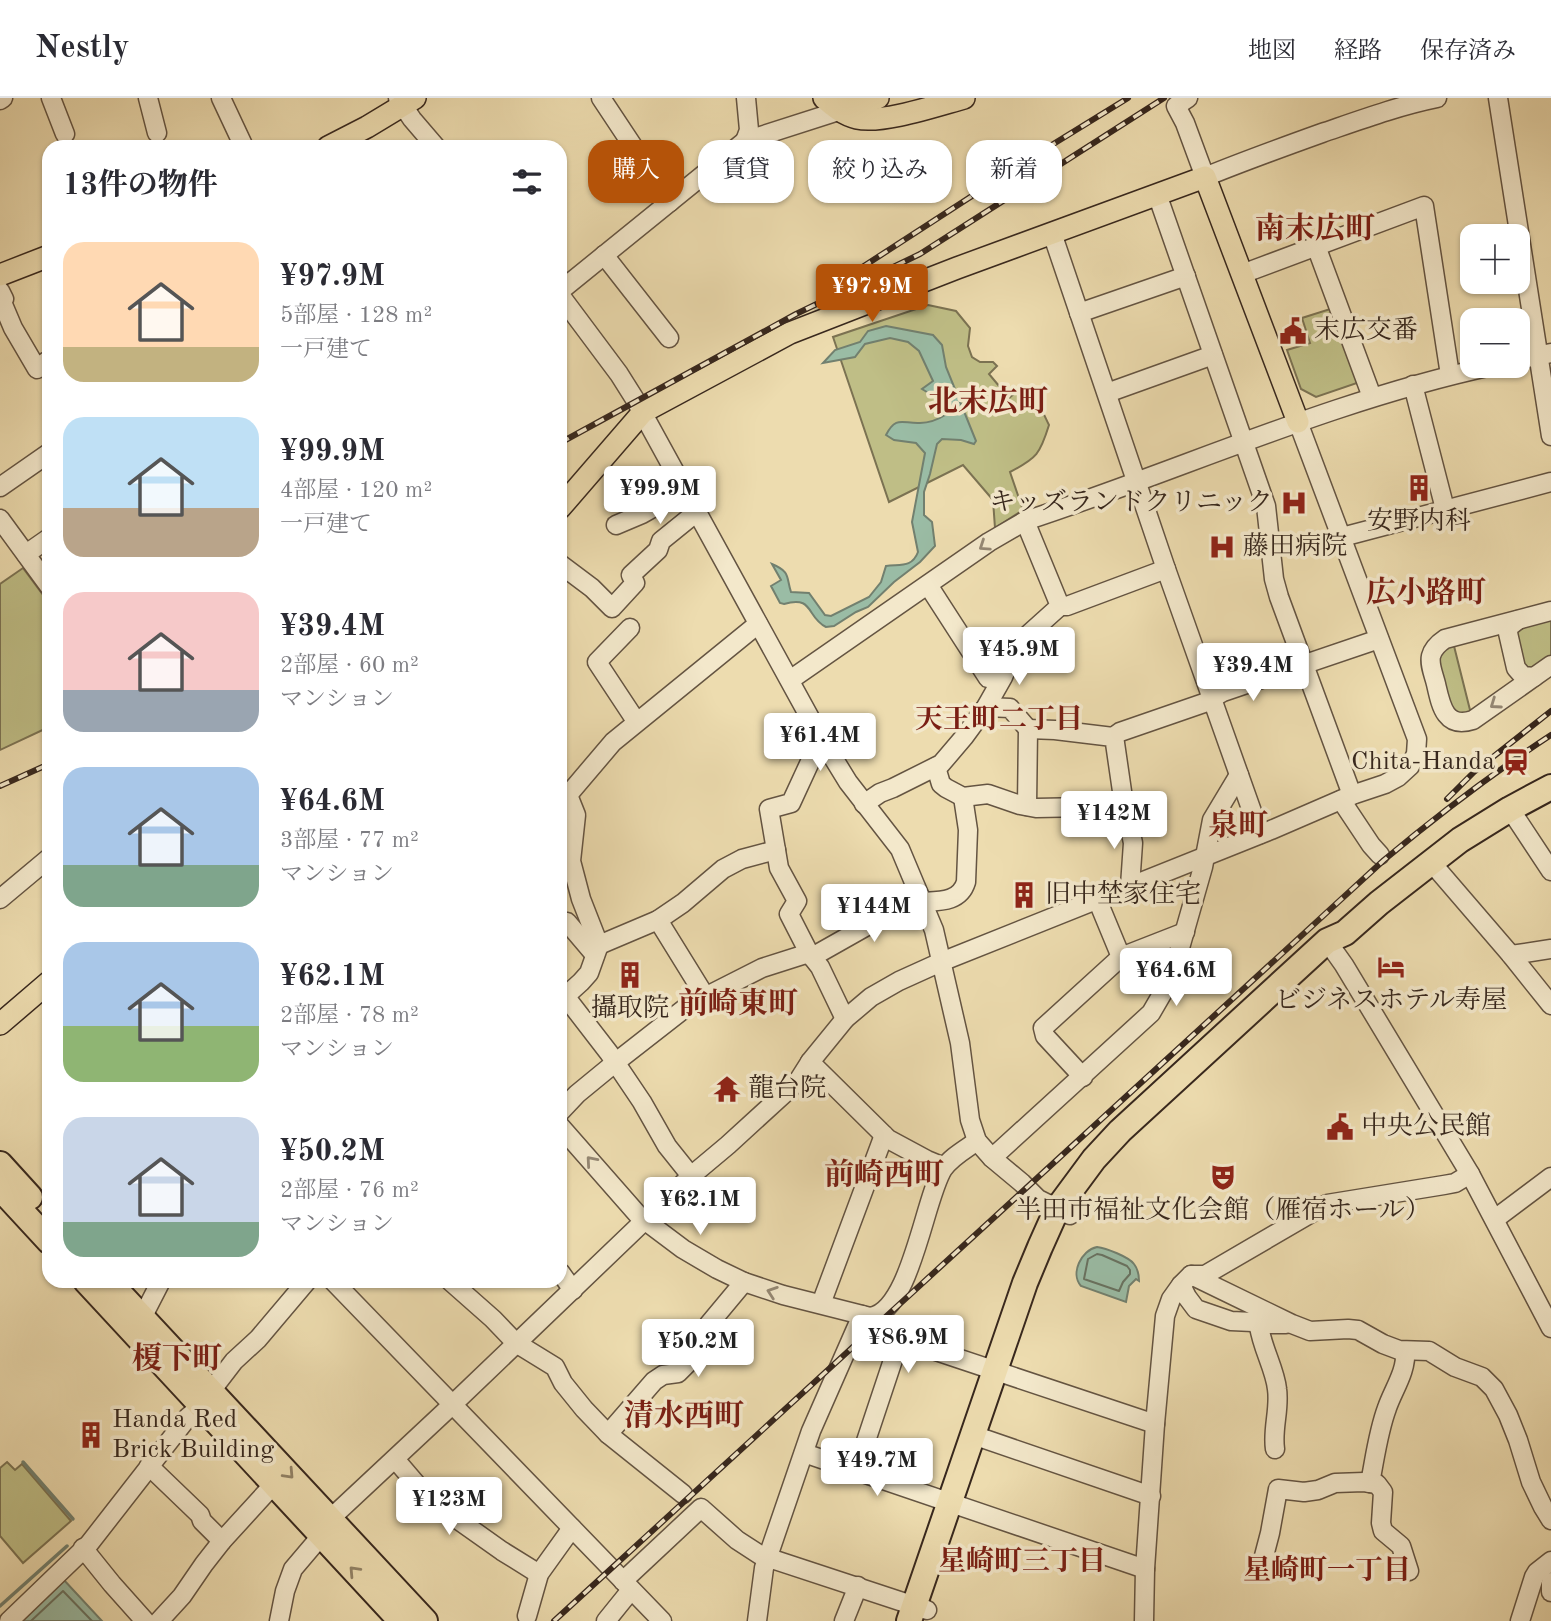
<!DOCTYPE html>
<html lang="ja">
<meta charset="utf-8">
<style>
body{margin:0;font-family:"Old Standard TT","Noto Serif JP",serif;background:#f7f7f7;color:#2b2b33;height:100vh;display:flex;flex-direction:column;font-size:26px;white-space:nowrap}
*{box-sizing:border-box;margin:0}
p{font-size:23px;color:#7c7c81}
.icon{flex:none;width:38px;height:38px;fill:none;stroke:currentColor;stroke-width:2;stroke-linecap:round;stroke-linejoin:round}
.map{position:relative;flex:1;overflow:hidden}
.drawer{position:absolute;left:42px;top:42px;width:525px;height:1148px;display:flex;flex-direction:column;background:#fff;border-radius:21px;box-shadow:0 2px 5px #0004}
.drawer>*{flex:none}
.hud{position:absolute;left:588px;top:42px;width:665px;height:63px;display:flex;gap:14px}
.buttons{position:absolute;left:1460px;top:126px;display:grid;gap:14px}
.buttons a{display:grid;place-items:center;width:70px;height:70px;border-radius:14px;background:#fff;box-shadow:0 2px 5px #0004;font-size:35px}
.price{position:absolute;translate:-50% -60px;padding:0 16px;border-radius:7px;background:#fff;color:#222;font-size:23px;line-height:46px;filter:drop-shadow(0 2px 4px #0008)}
.price::after{content:'';position:absolute;left:50%;top:42px;width:21px;height:16px;margin-left:-10px;background:inherit;clip-path:polygon(0 0,100% 0,50% 100%)}
.price.active{background:#b45309;color:#fff}
ul{padding:0;list-style:none}
li{display:flex;align-items:center;gap:21px;height:175px;padding:0 21px}
li span{display:grid;place-items:center;flex:none;width:196px;height:140px;border-radius:21px;color:#555}
li>.icon{margin-inline-start:auto}
span .icon{width:84px;height:84px;fill:#fffc;stroke-width:1}
li b{font-size:30px}
h2{display:flex;justify-content:space-between;align-items:center;height:84px;padding:0 21px;font-size:30px}
.chip{padding:0 24px;border-radius:21px;background:#fff;box-shadow:0 2px 5px #0004;font-size:24px;line-height:63px}
.chip.active{background:#b45309;color:#fff}
header{display:flex;align-items:center;gap:42px;box-sizing:border-box;height:98px;padding:0 35px;background:#fff;border-bottom:2px solid #e1e1e2}
header strong{font-size:33px}
nav{display:flex;gap:38px;margin-inline-start:auto;font-size:24px}
.map>svg:first-child{display:block}
.green{fill:#bfbe86;stroke:#7b7252;stroke-width:2}
.water{fill:#9abca5;stroke:#72806f;stroke-width:2}
.lines{fill:none;stroke-linecap:round;stroke-linejoin:round}
.shore{stroke:#687261;stroke-width:2}
.stream{stroke:#72806f;stroke-width:3.5}
.minor-casing{stroke:#645442;stroke-width:21}
.major-casing{stroke:#37271d;stroke-width:24}
.highway-casing{stroke:#37271d;stroke-width:28}
.minor{stroke:#f3e8cb;stroke-width:18}
.major{stroke:#eddcaf;stroke-width:21}
.highway{stroke:#eddcaf;stroke-width:24}
.rail-casing{stroke:#37271d;stroke-width:6}
.rail{stroke:#f3e8cb;stroke-width:3.5;stroke-dasharray:10;stroke-linecap:butt}
.oneway{stroke:#958874}
.oneway2{stroke:#928266}
.labels{text-anchor:middle;dominant-baseline:central;stroke-width:7;stroke-linejoin:round;paint-order:stroke}
.poi-label{font-size:26px;fill:#37271d;stroke:#f3e8cb;text-anchor:start}
.neighbourhood-label{font-size:28px;font-weight:bold;fill:#7a1f14;stroke:#f3e8cb}
.quarter-label{font-size:30px;font-weight:bold;fill:#7a1f14;stroke:#f3e8cb}
</style>
<header>
<strong>Nestly</strong>
<nav><a>地図</a><a>経路</a><a>保存済み</a></nav>
</header>
<div class="map">
<svg width="1551" height="1523" viewBox="0 0 1551 1523">
<rect width="100%" height="100%" fill="#eddcaf"/>
<filter id="stains"><feTurbulence type="fractalNoise" baseFrequency=".00286" numOctaves="4"/><feColorMatrix values="0 0 0 0 .2 0 0 0 0 .09 0 0 0 0 .02 0 0 0 .5 -.17"/></filter>
<radialGradient id="worn" r=".72"><stop offset=".6" stop-color="#630" stop-opacity="0"/><stop offset="1" stop-color="#630" stop-opacity=".3"/></radialGradient>
<g class="green">
<path d="M928,207L956,213L970,230L968,248L972,259L980,264H993L997,268L989,276L1009,300L1022,289C1036,296 1042,313 1049,327C1040,356 1037,360 1010,374L1023,412L995,430L993,402L963,367L889,404L833,239Z"/>
<polygon points="1330,211 1333,213 1359,281 1357,285 1316,299 1301,291 1287,252 1310,245 1302,220"/>
<polygon points="23,470 49,505 49,629 0,652 0,486"/>
<polygon points="1551,522 1551,558 1532,572 1523,572 1512,535 1516,530"/>
<polygon points="1453,544 1471,616 1451,615 1436,557"/>
<polygon points="7,1364 15,1372 22,1366 71,1423 23,1465 0,1438 0,1370"/>
</g>
<g class="water">
<path d="M886,228L933,237L942,247L946,269L976,343L974,346L961,342L942,341L937,346L930,376L924,394V417L932,424L935,448L920,464L894,484L868,509L856,514L834,528L826,529C806,519 814,497 784,506L780,505L771,488L781,482L772,466C791,474 786,479 791,494L809,495L825,517L831,518L869,499L881,484L886,468C900,466 912,470 918,454L912,424L925,355L916,345L894,342L886,337C896,317 903,326 920,325C930,325 939,321 947,316L948,296L945,290L930,296L922,291L933,283L919,253L908,244L890,240L865,246L855,259L823,265L835,252L860,244L868,233Z"/>
<path d="M1097,1149C1106,1150 1129,1159 1134,1166C1138,1171 1139,1177 1139,1183L1136,1181L1129,1188L1126,1204L1081,1188C1070,1176 1081,1152 1097,1149Z"/>
<polygon points="63,1481 102,1523 21,1523"/>
</g>
<g class="lines">
<g class="shore">
<polygon points="1097,1156 1102,1157 1127,1168 1130,1172 1130,1176 1123,1184 1119,1193 1084,1181 1088,1161"/>
<polyline points="31,1523 63,1493 92,1523"/>
</g>
<g class="stream">
<polyline points="23,1364 73,1421"/>
<polyline points="0,1508 67,1448"/>
</g>
<defs>
<g id="minor">
<polyline points="51,0 65,36"/>
<polyline points="148,0 157,35"/>
<polyline points="221,0 244,49"/>
<polyline points="398,0 412,21 436,49"/>
<polyline points="601,0 670,104"/>
<path d="M1188,0L1176,8L1185,25L1205,79C1244,63 1283,49 1322,35C1360,22 1398,8 1437,0"/>
<polyline points="1498,0 1551,338"/>
<polyline points="0,2 3,0"/>
<polyline points="745,43 749,32 746,0"/>
<polyline points="1157,96 1266,408 1274,481 1279,499 1352,697"/>
<polyline points="1052,135 1166,471 1260,736"/>
<polyline points="1316,148 1372,299"/>
<polyline points="604,157 669,240"/>
<polyline points="1242,176 1424,108 1450,277"/>
<polyline points="0,193 4,201 2,204 13,230 37,271 47,263 49,266"/>
<polyline points="560,193 745,43 851,9"/>
<polyline points="560,197 619,276 636,303 821,640 848,684 900,751 934,832 960,945 970,1022 977,1043 992,1060 1022,1085 1038,1101 1070,1117"/>
<polyline points="1079,215 1186,178"/>
<polyline points="1517,262 1551,255"/>
<polyline points="1413,287 1445,411"/>
<polyline points="1107,295 1213,257"/>
<polyline points="0,389 49,355"/>
<polyline points="0,421 49,488"/>
<polyline points="616,427 642,416 686,391"/>
<polyline points="1342,439 1551,384"/>
<polyline points="26,456 49,440"/>
<polyline points="560,466 592,490 612,510 635,485 631,477 658,452 661,443 698,413"/>
<polyline points="928,487 988,580"/>
<polyline points="1060,508 1067,508 1166,471"/>
<path d="M1551,513L1445,541C1439,545 1433,550 1431,558C1429,567 1434,577 1436,586C1441,608 1445,631 1473,622L1551,567"/>
<polyline points="1518,522 1509,529 1508,535 1516,570 1523,578 1534,579"/>
<polyline points="630,530 597,564 636,623"/>
<path d="M790,582L989,444L1025,423C1181,372 1330,303 1492,268"/>
<polyline points="986,609 1010,610 1028,631 1027,708"/>
<polyline points="1113,639 1120,634 1204,605 1223,594 1379,541"/>
<polyline points="821,640 791,705 769,711 779,770 797,803 789,816 809,855 820,869 845,921"/>
<polyline points="936,669 941,686 946,690 963,699 988,696 1020,707 1036,710 1088,709 1127,716 1124,707 1115,645 1113,639 1055,632 1028,631"/>
<polyline points="560,690 568,697 576,717 571,763 581,801 599,847 589,875 581,884 560,903"/>
<polyline points="568,697 613,644 758,526"/>
<polyline points="1341,702 1371,747 1380,757"/>
<polyline points="864,706 880,695 893,690 941,666 964,639 986,609 1003,579 1014,552 1020,544 1060,508 1025,423"/>
<polyline points="1510,711 1551,773"/>
<polyline points="1127,716 1133,745 1130,788"/>
<polyline points="1431,764 1511,857 1551,907"/>
<polyline points="0,801 49,760"/>
<polyline points="1097,801 1121,859"/>
<path d="M922,804C940,803 960,804 966,784L968,732L963,699"/>
<polyline points="658,822 705,898"/>
<polyline points="567,824 595,857"/>
<polyline points="1327,843 1344,867 1470,1076 1551,1230"/>
<polyline points="599,847 658,822 683,805 723,771 742,761 776,752"/>
<polyline points="1511,857 1551,851"/>
<polyline points="812,859 897,811 921,800"/>
<polyline points="565,898 609,955 642,1004 667,1048 691,1078"/>
<polyline points="810,964 888,1041 927,1062 944,1069"/>
<polyline points="1083,979 1045,938 1043,930 1121,859 1185,834"/>
<polyline points="560,1014 577,996 616,964 689,907 762,870 809,855"/>
<path d="M560,1028L639,1118L683,1151L717,1171L744,1184L783,1197L870,1219C911,1213 924,1101 943,1071C951,1059 966,1051 977,1043"/>
<polyline points="992,1060 1151,915 1169,884 1174,871 1203,769 1212,722 1239,677"/>
<polyline points="1495,1121 1551,1079"/>
<polyline points="560,1174 573,1192"/>
<polyline points="1191,1177 1292,1226 1310,1233 1348,1231 1358,1232 1383,1246 1399,1252 1429,1253 1455,1269 1482,1279 1494,1291 1508,1317 1518,1342 1531,1384 1543,1409 1551,1422"/>
<polyline points="333,1183 662,1523"/>
<polyline points="450,1183 493,1221 516,1245 555,1269 563,1285 584,1311 608,1336 683,1396"/>
<polyline points="1181,1187 1187,1199 1196,1211 1231,1223 1253,1224 1259,1228 1267,1226 1286,1226"/>
<polyline points="821,1206 884,1037"/>
<polyline points="142,1220 161,1183"/>
<path d="M1259,1228C1262,1250 1275,1271 1277,1291C1280,1311 1272,1331 1275,1351"/>
<polyline points="211,1293 234,1263 258,1241 307,1183"/>
<polyline points="608,1336 654,1283 663,1277 678,1275 687,1266 709,1226 744,1184"/>
<polyline points="973,1337 1151,1398"/>
<polyline points="804,1355 1145,1471"/>
<polyline points="395,1361 430,1402 502,1453 539,1476"/>
<polyline points="149,1368 200,1417 202,1423 222,1443"/>
<polyline points="856,1373 900,1241 1155,1326"/>
<path d="M1370,1385C1375,1360 1378,1334 1387,1310C1393,1292 1407,1273 1405,1253"/>
<polyline points="83,1450 112,1486 145,1523"/>
<polyline points="1264,1458 1270,1435 1278,1391 1304,1394 1318,1392 1335,1385 1364,1384 1377,1386 1383,1394 1381,1425 1383,1433 1401,1448 1409,1473"/>
<polyline points="623,1483 701,1410 737,1442 760,1457 927,1512"/>
<polyline points="1551,1484 1551,1494"/>
<polyline points="527,1518 539,1476 572,1430"/>
<polyline points="9,1523 89,1446 188,1319 201,1308"/>
<polyline points="159,1523 182,1498 204,1466 222,1443 274,1386"/>
<polyline points="279,1523 285,1493 293,1471 321,1438 330,1421 452,1307 691,1078 728,1047 798,983 810,964 845,921 871,899 899,883 941,864 1271,732 1352,697 1385,686 1398,679 1410,668 1416,656 1417,641 1298,324"/>
<polyline points="606,1523 631,1492"/>
<polyline points="757,1523 764,1470 811,1333 862,1217"/>
<polyline points="844,1523 858,1488"/>
<polyline points="1144,1523 1145,1471 1155,1326 1165,1218 1171,1201 1181,1187 1191,1177 1205,1177 1327,1106 1444,1087 1455,1085 1470,1076"/>
<polyline points="1520,1523 1534,1479 1537,1474 1551,1463"/>
</g>
<g id="major">
<path d="M824,0C834,9 844,17 857,20C882,26 938,7 964,0"/>
<polyline points="848,0 864,4 878,0"/>
<polyline points="328,49 367,29 415,0"/>
<polyline points="0,177 49,158"/>
<polyline points="560,410 643,314 790,235 957,170 1205,79 1298,324"/>
<polyline points="0,926 49,884"/>
</g>
<g id="highway">
<polyline points="0,1066 30,1099"/>
<polyline points="0,1090 49,1143"/>
<polyline points="86,1183 401,1523"/>
<polyline points="108,1183 425,1523"/>
<polyline points="909,1523 1025,1185 1040,1149 1057,1111 1094,1061 1120,1033 1327,843 1345,835 1379,805 1460,742 1510,711 1551,689"/>
</g>
</defs>
<use href="#minor" class="minor-casing"/>
<use href="#major" class="major-casing"/>
<use href="#highway" class="highway-casing"/>
<use href="#minor" class="minor"/>
<use href="#major" class="major"/>
<use href="#highway" class="highway"/>
<defs>
<g id="rail">
<polyline points="828,190 847,179 1029,61 1128,0"/>
<polyline points="560,345 796,216 920,156 1164,0"/>
<polyline points="0,688 49,666"/>
<polyline points="1447,701 1474,674 1551,613"/>
<path d="M554,1523L1384,762C1438,717 1493,675 1551,637"/>
</g>
</defs>
<use href="#rail" class="rail-casing"/>
<use href="#rail" class="rail"/>
</g>
<defs><path id="oneway-chevron" d="M-2-3.5L2.5 0L-2 3.5" fill="none" stroke-width="1.6" stroke-linecap="round" stroke-linejoin="round" transform="scale(1.75)"/></defs>
<g class="oneway">
<use href="#oneway-chevron" transform="translate(984 448) rotate(146)"/>
<use href="#oneway-chevron" transform="translate(1495 606) rotate(145)"/>
<use href="#oneway-chevron" transform="translate(591 1063) rotate(-131)"/>
<use href="#oneway-chevron" transform="translate(772 1194) rotate(-161)"/>
</g>
<g class="oneway2">
<use href="#oneway-chevron" transform="translate(289 1376) rotate(47)"/>
<use href="#oneway-chevron" transform="translate(354 1473) rotate(-133)"/>
</g>
<defs>
<symbol id="civic-bare" viewBox="-9 -9 18 18"><path d="M-.6-6.5H3V-4.5H.6V-3L4-1V1h2V6H-6V1h2V-1L-.6-3ZM-1.2 2.5V6h2.4V2.5Z" fill="#8f2418" stroke="#f3e8cb" stroke-width="2.5" paint-order="stroke"/></symbol>
<symbol id="building-bare" viewBox="-9 -9 18 18"><path d="M-4-6H4V6H1V3H-1V6H-4ZM-2.5-4.3h1.7v1.8h-1.7ZM.8-4.3h1.7v1.8H.8ZM-2.5-1h1.7V.8h-1.7ZM.8-1h1.7V.8H.8Z" fill="#8f2418" stroke="#f3e8cb" stroke-width="2.5" paint-order="stroke"/></symbol>
<symbol id="hospital-bare" viewBox="-9 -9 18 18"><path d="M-5-5h3v3.5h4V-5h3V5h-3V1.5h-4V5h-3Z" fill="#8f2418" stroke="#f3e8cb" stroke-width="2.5" paint-order="stroke"/></symbol>
<symbol id="station-bare" viewBox="-9 -9 18 18"><path d="M-3-6H3Q5-6 5-4V2Q5 4 3 4L4.5 6H3L1.5 4h-3L-3 6H-4.5L-3 4Q-5 4-5 2V-4Q-5-6-3-6ZM-3.5-4v3h7v-3ZM-3.5 1v1.5H-2V1ZM2 1v1.5H3.5V1Z" fill="#8f2418" stroke="#f3e8cb" stroke-width="2.5" paint-order="stroke"/></symbol>
<symbol id="hotel-bare" viewBox="-9 -9 18 18"><path d="M-6-4.5h1.5V1H6V5H4.5V3h-9V5H-6ZM-4 0a1.8 1.8 0 1 1 3.6 0ZM.5 0V-2.5h3Q6-2.5 6 0Z" fill="#8f2418" stroke="#f3e8cb" stroke-width="2.5" paint-order="stroke"/></symbol>
<symbol id="temple-bare" viewBox="-9 -9 18 18"><path d="M0-6L5-2H3V0L6.5 2.5H4V6H1.5V3h-3V6H-4V2.5H-6.5L-3 0V-2H-5Z" fill="#8f2418" stroke="#f3e8cb" stroke-width="2.5" paint-order="stroke"/></symbol>
<symbol id="theatre-bare" viewBox="-9 -9 18 18"><path d="M-5-5.5Q0-4 5-5.5V0Q5 5 0 6Q-5 5-5 0ZM-3.3-2.5H-1v1.5H-3.3ZM1-2.5H3.3v1.5H1ZM-2.8 1Q0 5.5 2.8 1Z" fill="#8f2418" stroke="#f3e8cb" stroke-width="2.5" paint-order="stroke"/></symbol>
</defs>
<g fill-rule="evenodd">
<use href="#civic-bare" x="1274" y="214" width="38" height="38"/>
<use href="#building-bare" x="1400" y="371" width="38" height="38"/>
<use href="#hospital-bare" x="1275" y="386" width="38" height="38"/>
<use href="#hospital-bare" x="1203" y="430" width="38" height="38"/>
<use href="#station-bare" x="1497" y="645" width="38" height="38"/>
<use href="#building-bare" x="1005" y="778" width="38" height="38"/>
<use href="#hotel-bare" x="1372" y="850" width="38" height="38"/>
<use href="#building-bare" x="611" y="858" width="38" height="38"/>
<use href="#temple-bare" x="708" y="972" width="38" height="38"/>
<use href="#civic-bare" x="1321" y="1010" width="38" height="38"/>
<use href="#theatre-bare" x="1204" y="1060" width="38" height="38"/>
<use href="#building-bare" x="72" y="1318" width="38" height="38"/>
</g>
<g class="labels">
<g class="poi-label">
<text x="1314" y="233">末広交番</text>
<text x="1273" y="405" text-anchor="end">キッズランドクリニック</text>
<text x="1419" y="424" text-anchor="middle">安野内科</text>
<text x="1243" y="449">藤田病院</text>
<text x="1495" y="664" text-anchor="end">Chita-Handa</text>
<text x="1045" y="797">旧中埜家住宅</text>
<text x="1391" y="903" text-anchor="middle">ビジネスホテル寿屋</text>
<text x="630" y="911" text-anchor="middle">攝取院</text>
<text x="748" y="991">龍台院</text>
<text x="1361" y="1029">中央公民館</text>
<text x="1223" y="1113" text-anchor="middle">半田市福祉文化会館（雁宿ホール）</text>
<text x="112" y="1322">Handa Red<tspan x="112" dy="30">Brick Building</tspan></text>
</g>
<g class="neighbourhood-label">
<text x="999" y="623">天王町二丁目</text>
<text x="1022" y="1465">星崎町三丁目</text>
<text x="1327" y="1474">星崎町一丁目</text>
</g>
<g class="quarter-label">
<text x="1315" y="132">南末広町</text>
<text x="988" y="305">北末広町</text>
<text x="1426" y="496">広小路町</text>
<text x="1238" y="729">泉町</text>
<text x="738" y="907">前崎東町</text>
<text x="884" y="1078">前崎西町</text>
<text x="177" y="1262">榎下町</text>
<text x="684" y="1319">清水西町</text>
</g>
</g>
<rect width="100%" height="100%" filter="url(#stains)"/>
<rect width="100%" height="100%" fill="url(#worn)"/>
</svg>
<div class="buttons">
<a>+</a>
<a>−</a>
</div>
<b class="price active" style="left:872px;top:226px">¥97.9M</b>
<b class="price" style="left:660px;top:428px">¥99.9M</b>
<b class="price" style="left:1019px;top:589px">¥45.9M</b>
<b class="price" style="left:1253px;top:605px">¥39.4M</b>
<b class="price" style="left:820px;top:675px">¥61.4M</b>
<b class="price" style="left:1114px;top:753px">¥142M</b>
<b class="price" style="left:874px;top:846px">¥144M</b>
<b class="price" style="left:1176px;top:910px">¥64.6M</b>
<b class="price" style="left:700px;top:1139px">¥62.1M</b>
<b class="price" style="left:908px;top:1277px">¥86.9M</b>
<b class="price" style="left:698px;top:1281px">¥50.2M</b>
<b class="price" style="left:877px;top:1400px">¥49.7M</b>
<b class="price" style="left:449px;top:1439px">¥123M</b>
<div class="hud">
<a class="chip active">購入</a>
<a class="chip">賃貸</a>
<a class="chip">絞り込み</a>
<a class="chip">新着</a>
</div>
<section class="drawer">
<h2>13件の物件<svg class="icon" aria-label="filters" viewBox="0 0 24 24"><path d="M4 7h16M4 17h16"/><circle cx="9" cy="7" r="2"/><circle cx="15" cy="17" r="2"/></svg></h2>
<ul>
<li><span style="background:linear-gradient(#ffd9b3 75%,#c2b280 0)"><svg class="icon" aria-label="home" viewBox="0 0 24 24"><path d="M3 11l9-7 9 7M6 9v11h12V9"/></svg></span><div><b>¥97.9M</b><p>5部屋 · 128 m²</p><p>一戸建て</p></div></li>
<li><span style="background:linear-gradient(#bfe0f5 65%,#b9a48a 0)"><svg class="icon" aria-label="home" viewBox="0 0 24 24"><path d="M3 11l9-7 9 7M6 9v11h12V9"/></svg></span><div><b>¥99.9M</b><p>4部屋 · 120 m²</p><p>一戸建て</p></div></li>
<li><span style="background:linear-gradient(#f6c9c9 70%,#9aa5b1 0)"><svg class="icon" aria-label="home" viewBox="0 0 24 24"><path d="M3 11l9-7 9 7M6 9v11h12V9"/></svg></span><div><b>¥39.4M</b><p>2部屋 · 60 m²</p><p>マンション</p></div></li>
<li><span style="background:linear-gradient(#a9c7e8 70%,#7fa58c 0)"><svg class="icon" aria-label="home" viewBox="0 0 24 24"><path d="M3 11l9-7 9 7M6 9v11h12V9"/></svg></span><div><b>¥64.6M</b><p>3部屋 · 77 m²</p><p>マンション</p></div></li>
<li><span style="background:linear-gradient(#a9c7e8 60%,#8fb573 0)"><svg class="icon" aria-label="home" viewBox="0 0 24 24"><path d="M3 11l9-7 9 7M6 9v11h12V9"/></svg></span><div><b>¥62.1M</b><p>2部屋 · 78 m²</p><p>マンション</p></div></li>
<li><span style="background:linear-gradient(#c9d6e8 75%,#7fa58c 0)"><svg class="icon" aria-label="home" viewBox="0 0 24 24"><path d="M3 11l9-7 9 7M6 9v11h12V9"/></svg></span><div><b>¥50.2M</b><p>2部屋 · 76 m²</p><p>マンション</p></div></li>
</ul>
</section>
</div>
